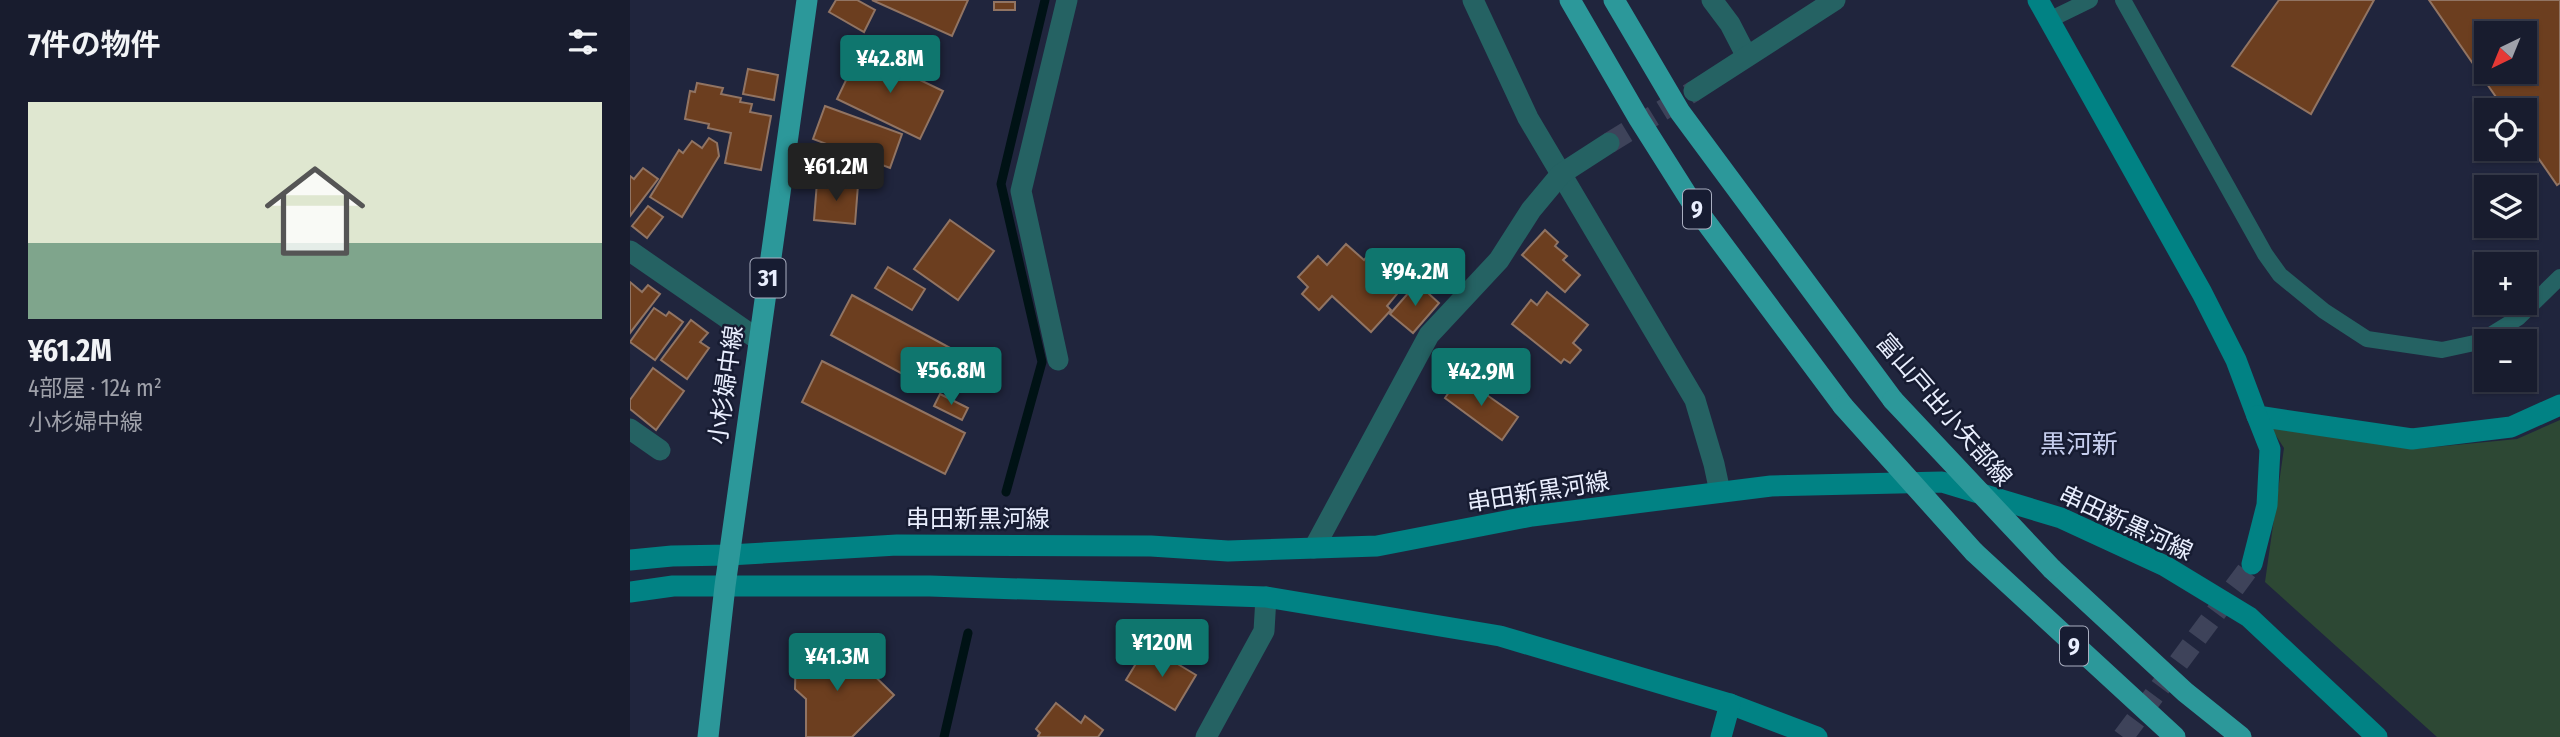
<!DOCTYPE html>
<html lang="ja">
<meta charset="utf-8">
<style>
body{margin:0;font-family:"Fira Sans Condensed","Noto Sans JP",sans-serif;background:#25293a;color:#f1f3f6;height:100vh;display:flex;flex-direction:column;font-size:26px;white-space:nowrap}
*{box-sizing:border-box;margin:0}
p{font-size:23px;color:#9fa1aa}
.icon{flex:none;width:38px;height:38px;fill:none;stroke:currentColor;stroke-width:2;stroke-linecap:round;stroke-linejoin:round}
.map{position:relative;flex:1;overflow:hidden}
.side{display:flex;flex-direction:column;background:#181c2e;width:630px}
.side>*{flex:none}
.needle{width:46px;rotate:223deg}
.controls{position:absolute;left:1844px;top:21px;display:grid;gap:14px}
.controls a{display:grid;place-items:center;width:63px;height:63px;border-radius:0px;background:#181c2e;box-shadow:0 2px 5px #0004,0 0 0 2px #363a4a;font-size:35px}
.price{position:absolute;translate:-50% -60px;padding:0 16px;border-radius:7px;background:#0f766e;color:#fff;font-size:23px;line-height:46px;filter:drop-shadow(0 2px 4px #0008)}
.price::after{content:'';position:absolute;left:50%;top:42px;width:21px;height:16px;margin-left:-10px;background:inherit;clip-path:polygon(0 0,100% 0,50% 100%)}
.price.on{background:#222;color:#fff}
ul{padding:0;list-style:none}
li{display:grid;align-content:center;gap:14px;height:371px;padding:0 28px}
li span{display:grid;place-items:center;height:217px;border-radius:0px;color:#555}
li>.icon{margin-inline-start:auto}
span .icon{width:126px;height:126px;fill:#fffc;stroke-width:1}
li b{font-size:30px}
h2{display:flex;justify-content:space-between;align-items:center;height:84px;padding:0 28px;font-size:30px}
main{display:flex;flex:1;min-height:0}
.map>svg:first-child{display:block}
.green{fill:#2d4834}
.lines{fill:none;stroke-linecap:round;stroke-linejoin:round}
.stream{stroke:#001215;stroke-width:9}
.building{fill:#6c3e1f;stroke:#917463;stroke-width:2;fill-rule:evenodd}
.street-tunnel{stroke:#3e435a;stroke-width:21;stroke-dasharray:21 10;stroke-linecap:butt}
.secondary-tunnel{stroke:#3e435a;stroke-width:21;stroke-dasharray:21 10;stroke-linecap:butt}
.lane{stroke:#256263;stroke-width:16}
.street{stroke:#256263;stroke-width:21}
.secondary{stroke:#018284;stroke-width:21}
.primary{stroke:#2c989a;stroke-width:21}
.primary-bridge{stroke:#2c989a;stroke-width:21}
.labels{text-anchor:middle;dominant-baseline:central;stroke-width:5;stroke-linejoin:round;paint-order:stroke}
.shield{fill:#171c32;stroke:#aaafc1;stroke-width:2}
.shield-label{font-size:23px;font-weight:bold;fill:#e9eefe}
.street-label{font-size:24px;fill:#e9eefe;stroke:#171c32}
.neighbourhood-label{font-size:26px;fill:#c6ceee;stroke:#171c32}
</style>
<main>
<section class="side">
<h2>7件の物件<svg class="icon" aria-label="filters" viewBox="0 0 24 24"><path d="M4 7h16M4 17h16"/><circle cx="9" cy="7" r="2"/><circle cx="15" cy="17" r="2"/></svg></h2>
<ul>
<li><span style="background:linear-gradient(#dfe7d0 65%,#7fa58c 0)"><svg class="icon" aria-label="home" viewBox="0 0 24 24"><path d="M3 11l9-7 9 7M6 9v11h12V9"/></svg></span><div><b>¥61.2M</b><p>4部屋 · 124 m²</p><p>小杉婦中線</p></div></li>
</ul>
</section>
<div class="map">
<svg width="1930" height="737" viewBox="0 0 1930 737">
<rect width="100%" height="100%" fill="#20253d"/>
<polygon class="green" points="1930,420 1930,737 1807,737 1635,582 1654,448 1641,428 1784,449 1887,439"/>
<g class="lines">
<g class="stream">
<polyline points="376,492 412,362 371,184 415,0"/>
<polyline points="314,737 338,633"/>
</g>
</g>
<g class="building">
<polygon points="206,0 227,0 245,10 234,32 199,12"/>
<polygon points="242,0 338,0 322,36"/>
<polygon points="1649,0 1744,0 1681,114 1602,66"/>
<path d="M1799,0H1930V183L1927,185L1895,139V110H1875ZM1857,33H1895V72H1857Z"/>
<rect x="364" y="2" width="21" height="8"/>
<polygon points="230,51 313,91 290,139 207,99"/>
<polygon points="118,69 148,75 144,100 113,94"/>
<polygon points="67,83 93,88 91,94 111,98 110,102 122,104 120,112 141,116 131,170 95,163 101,133 78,128 79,124 55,119 60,91 65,92"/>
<polygon points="195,106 272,134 260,168 183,139"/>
<polygon points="79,138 87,143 89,156 52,217 20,197 49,150 53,153 62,141 72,148"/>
<polygon points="13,168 28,179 0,216 0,176 4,179"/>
<polygon points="187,182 228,185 225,224 184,220"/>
<polygon points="18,206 33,217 17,238 2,226"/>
<polygon points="320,220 364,251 328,300 284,269"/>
<polygon points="915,230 928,242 925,246 937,256 933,260 950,275 935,292 892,255"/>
<polygon points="716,244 734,260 738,255 747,264 756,255 766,265 769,261 778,270 761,289 767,294 757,306 761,310 741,332 702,296 689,310 672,294 678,287 668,277 688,256 697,265"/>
<polygon points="258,267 295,289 282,310 245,288"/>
<polygon points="0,282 12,292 18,285 30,294 0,333"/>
<polygon points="787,283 809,303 783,333 760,314"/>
<polygon points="917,292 958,325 943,343 951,350 940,363 934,359 931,363 882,324 901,300 907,305"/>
<polygon points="222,295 322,349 300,389 201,335"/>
<polygon points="24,308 36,316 39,312 53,322 25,360 0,342"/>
<polygon points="61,320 78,333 70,342 79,348 57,379 31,360"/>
<polygon points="192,361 335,433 315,474 172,402"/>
<polygon points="23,368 54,391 26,430 0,409 0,400"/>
<polygon points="830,376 888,417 872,440 815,398"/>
<polygon points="310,394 338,408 332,420 304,406"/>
<polygon points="166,650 219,651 264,695 222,737 176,737 176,699 165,689"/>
<polygon points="513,652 532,663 536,657 566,675 545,710 496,680"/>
<polygon points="426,703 451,723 455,716 473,730 468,737 410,737 408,736 410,733 406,729"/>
</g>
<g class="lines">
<polyline class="street-tunnel" points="979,143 1064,91"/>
<polyline class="secondary-tunnel" points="1493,737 1622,564"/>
<g class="lane">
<polyline points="1493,0 1635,254 1650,275 1694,311 1737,339 1812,350 1849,342 1888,318 1930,277"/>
<polyline points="1419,20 1460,0"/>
</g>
<g class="street">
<polyline points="843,0 898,118 1065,400 1084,464 1090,492"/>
<polyline points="1082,0 1100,24 1116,55"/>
<polyline points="1064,91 1205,0"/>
<polyline points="0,251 129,340"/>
<polyline points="428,360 391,191 437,0"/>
<polyline points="0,429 30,450"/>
<polyline points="684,548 799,335 869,260 901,210 931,174 979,143"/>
<polyline points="576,737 634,631 636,597"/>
</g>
<g class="secondary">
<polyline points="1408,0 1572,293 1606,360 1627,416 1782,439 1881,427 1930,405"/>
<polyline points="0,560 42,556 99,555 267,545 521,546 598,551 747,546 902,516 1141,486 1312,482 1431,518 1535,566 1619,617 1747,737"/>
<polyline points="1622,564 1637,505 1640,449 1627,416"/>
<polyline points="0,592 43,586 300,586 636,597 870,636 1100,704 1187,737"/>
<polyline points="1091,737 1100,704"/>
</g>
<g class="primary">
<polyline points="940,0 1009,119 1064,206 1213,406"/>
<polyline points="984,0 1050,112 1263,400"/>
<polyline points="1344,552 1545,737"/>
<polyline points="1422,569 1555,692 1611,737"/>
<polyline points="78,737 95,586 177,0"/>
</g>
<g class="primary-bridge">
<polyline points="1263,400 1422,569"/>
<polyline points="1213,406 1344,552"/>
</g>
</g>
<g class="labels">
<g class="shield">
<rect x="1053" y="189.5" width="28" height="39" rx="5"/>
<rect x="120.5" y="258.5" width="35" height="39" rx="5"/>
<rect x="1430" y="626.5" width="28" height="39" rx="5"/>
</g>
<g class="shield-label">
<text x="1067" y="209">9</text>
<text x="138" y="278">31</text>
<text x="1444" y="646">9</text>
</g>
<g class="street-label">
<text transform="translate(96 385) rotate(-82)">小杉婦中線</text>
<text transform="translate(1314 410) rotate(49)">富山戸出小矢部線</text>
<text transform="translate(908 492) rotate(-9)">串田新黒河線</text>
<text x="348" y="519">串田新黒河線</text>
<text transform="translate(1496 523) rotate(25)">串田新黒河線</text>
</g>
<g class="neighbourhood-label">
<text x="1449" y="444">黒河新</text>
</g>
</g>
</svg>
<div class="controls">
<a><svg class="needle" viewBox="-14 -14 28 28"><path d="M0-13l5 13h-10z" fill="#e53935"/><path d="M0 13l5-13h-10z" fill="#9fa1aa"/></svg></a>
<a><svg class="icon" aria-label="locate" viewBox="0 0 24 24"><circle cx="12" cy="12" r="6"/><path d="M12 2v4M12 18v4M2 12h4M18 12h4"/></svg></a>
<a><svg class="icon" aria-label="layers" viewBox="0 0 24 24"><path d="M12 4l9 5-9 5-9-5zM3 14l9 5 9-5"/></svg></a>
<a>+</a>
<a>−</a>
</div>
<b class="price" style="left:260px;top:95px">¥42.8M</b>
<b class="price on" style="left:206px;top:203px">¥61.2M</b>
<b class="price" style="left:785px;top:308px">¥94.2M</b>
<b class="price" style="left:321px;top:407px">¥56.8M</b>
<b class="price" style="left:851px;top:408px">¥42.9M</b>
<b class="price" style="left:532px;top:679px">¥120M</b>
<b class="price" style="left:207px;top:693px">¥41.3M</b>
</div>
</main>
